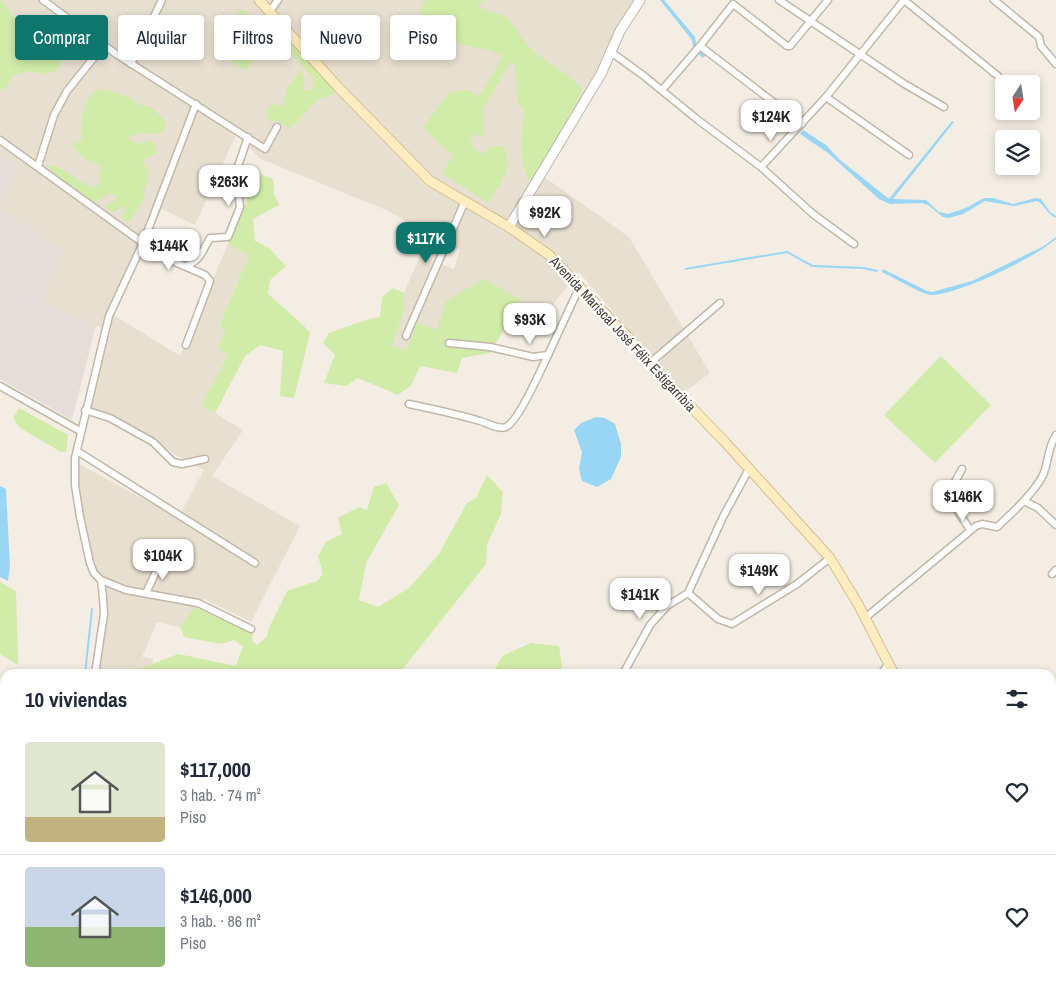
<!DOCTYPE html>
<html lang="es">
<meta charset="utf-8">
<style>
body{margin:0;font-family:"Archivo Narrow",sans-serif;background:#f6f6f7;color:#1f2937;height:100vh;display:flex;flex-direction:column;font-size:19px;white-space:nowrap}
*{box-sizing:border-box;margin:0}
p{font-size:16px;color:#747a83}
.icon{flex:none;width:28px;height:28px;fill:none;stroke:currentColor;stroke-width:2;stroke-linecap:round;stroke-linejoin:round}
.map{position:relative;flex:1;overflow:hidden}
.sheet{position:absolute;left:0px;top:669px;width:1056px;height:321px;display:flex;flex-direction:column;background:#fff;border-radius:15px 15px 0 0;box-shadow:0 2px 8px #0003}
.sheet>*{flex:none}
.banner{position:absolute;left:15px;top:15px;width:500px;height:45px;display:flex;gap:10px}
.needle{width:32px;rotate:192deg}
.controls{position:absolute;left:995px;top:75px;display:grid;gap:10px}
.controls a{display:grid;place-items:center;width:45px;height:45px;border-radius:5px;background:#fff;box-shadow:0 2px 8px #0003;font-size:25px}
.price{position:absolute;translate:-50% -42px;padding:0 11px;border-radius:10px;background:#fff;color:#222;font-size:16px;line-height:32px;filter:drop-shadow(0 1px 2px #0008)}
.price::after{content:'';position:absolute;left:50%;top:30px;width:15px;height:11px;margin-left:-8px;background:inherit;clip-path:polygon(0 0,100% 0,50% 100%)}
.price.current{background:#0f766e;color:#fff}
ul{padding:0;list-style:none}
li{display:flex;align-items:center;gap:15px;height:125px;padding:0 25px}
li+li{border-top:1px solid #e0e1e3}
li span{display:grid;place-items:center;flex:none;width:140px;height:100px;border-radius:5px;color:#555}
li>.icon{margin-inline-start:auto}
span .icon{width:60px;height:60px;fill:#fffc;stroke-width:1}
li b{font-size:21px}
h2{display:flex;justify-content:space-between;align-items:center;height:60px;padding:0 25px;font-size:21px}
.chip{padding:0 18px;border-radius:5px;background:#fff;box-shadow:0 2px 8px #0003;font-size:18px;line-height:45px}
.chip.current{background:#0f766e;color:#fff}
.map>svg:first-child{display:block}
.residential{fill:#e7dfd0}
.industrial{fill:#e5ded8}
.green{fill:#d1eba8}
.water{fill:#99d6f6}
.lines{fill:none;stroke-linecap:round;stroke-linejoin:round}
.stream{stroke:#99d6f6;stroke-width:2}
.minor-casing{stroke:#c2b7a8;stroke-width:9}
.tertiary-casing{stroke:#c2b7a8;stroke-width:11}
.secondary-casing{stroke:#d7bf8e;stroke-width:11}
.minor{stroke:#fff;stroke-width:6}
.tertiary{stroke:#fff;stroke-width:9}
.secondary{stroke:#ffecc1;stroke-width:9}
.labels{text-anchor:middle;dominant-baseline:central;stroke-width:4.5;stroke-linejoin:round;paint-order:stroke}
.street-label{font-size:14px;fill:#453d33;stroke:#fff}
</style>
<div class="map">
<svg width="1056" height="989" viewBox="0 0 1056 989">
<rect width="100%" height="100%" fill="#f3ede3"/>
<polygon class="residential" points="0,0 636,0 543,176 629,237 710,373 683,393 579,272 533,329 510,316 521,300 442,318 437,330 406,351 392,345 404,311 404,293 420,256 454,269 460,250 386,210 261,159 236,135 195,225 162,209 112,314 180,356 228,244 249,255 219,325 226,331 228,354 202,405 243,430 212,476 300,526 251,622 204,599 180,627 157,622 142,657 153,659 153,665 140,669 140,674 96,674 103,611 101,589 90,561 81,517 74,461 178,518 204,470 88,406 107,330 43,301 62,250 0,208 18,167 0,154"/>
<g class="industrial">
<polygon points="0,154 19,167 0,207"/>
<polygon points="0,208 62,250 43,301 96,325 72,420 0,379"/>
</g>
<g class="green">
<path d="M0,0C8,3 9,13 15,18C29,30 42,37 58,44L62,62L56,71L44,74L27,71L13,75L6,88L0,90Z"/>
<path d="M425,0H489L483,1L478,6L483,9L509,18C518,32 525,44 538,55C553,66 571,75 582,89L575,108L531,182C516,160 522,135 524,111L517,100L515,66L511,61L483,109L484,133L480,136L473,134L470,141L474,149L482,154L492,146H503C515,168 499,185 488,203L442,173L454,155L441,146L423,127L450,92L470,90L478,98L503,57L491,50L462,45L419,12Z"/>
<polygon points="241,9 274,32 245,71 213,48"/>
<path d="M294,44L334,87V94C328,97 323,96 319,99C307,107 302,121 289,128L276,120L273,122L267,118V108L272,104L278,106L283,105L288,87L302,69L305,85L301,88L305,91L312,90L314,79L287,49L289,45Z"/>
<path d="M97,89L109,90L131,98L139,105L151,107L164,120L166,129L158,134L138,133L127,138C135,144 142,145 151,140L155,145L157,153L143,160L149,176L144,191V199L129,221L124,222L122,216L125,212L124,206L112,212L106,208L108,203L115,202L116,195L110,193L94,203C82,191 57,180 48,167L54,165C69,171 80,185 96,188L100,182L99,175L102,168C89,157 84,164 72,145L82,140C80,121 82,102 97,89Z"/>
<polygon points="258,173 273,179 274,194 279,205 253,219 255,241 269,248 286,266 270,280 268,294 304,326 310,333 294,398 280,396 283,351 260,345 245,356 215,413 202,405 228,354 218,348 226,331 219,326 249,255 228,244"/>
<polygon points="484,279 521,300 490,353 462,358 457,373 420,366 411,386 398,395 358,378 346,386 324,383 335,355 323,343 329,333 369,319 380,317 382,297 393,288 404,293 404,311 392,345 406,351 417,323 437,330 446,301"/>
<polygon points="941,356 991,405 935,463 884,415"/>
<polygon points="19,408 68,435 66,452 61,452 20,428 13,418"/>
<polygon points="487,475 503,492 501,514 487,544 486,564 401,671 417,674 211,674 211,671 140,674 140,669 178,654 236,666 243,646 234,640 221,644 184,637 180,627 195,607 253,634 252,641 257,645 267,637 269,628 287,591 317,581 323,574 318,556 326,542 342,534 338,518 359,507 367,510 374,487 386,483 399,505 366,563 359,600 378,607 409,588 439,554 467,503 476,498"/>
<polygon points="0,582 16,591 18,665 0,654"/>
<polygon points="531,643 559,646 562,666 557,674 498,674 494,671 502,656"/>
<polygon points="1056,739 1056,894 1055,896 1051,894 1051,747"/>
</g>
<g class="water">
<polygon points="660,0 664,0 695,37 697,49 706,55 703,58 693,50 692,40"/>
<path d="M952,121L954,122L893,199L926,200L939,212L948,214L966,208L984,198H993L1013,204L1036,198L1041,199L1050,212L1056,216V218C1047,214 1043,203 1037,201L1014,206L985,201L963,214L948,218L943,217L928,205L922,203L890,204L879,199L828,153L800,134L803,130L826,145L839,159L889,199Z"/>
<path d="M1056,237V239C1034,258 960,294 931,295C923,295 891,276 882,272L883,269L927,291L932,292L972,281L1044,246Z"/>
<polygon points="787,251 813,265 863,267 878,270 877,272 863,269 812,267 787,253 685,270 685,268"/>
<polygon points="596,417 605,418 615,424 621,444 621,457 611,479 597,487 582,481 579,469 582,452 574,430 581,423"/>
<polygon points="0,486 6,489 10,566 8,581 0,577"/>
</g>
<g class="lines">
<g class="stream">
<polyline points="85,674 92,609"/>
<polyline points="0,883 5,871"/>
</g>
<defs>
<g id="minor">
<polyline points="43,0 116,54 265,149 277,127"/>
<polyline points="779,0 903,83 944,107"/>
<polyline points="904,0 998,76"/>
<polyline points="994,0 1039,37 1041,46 1056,64"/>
<polyline points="270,11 278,0"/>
<polyline points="611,52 644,76 698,120 761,167 813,214 854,244"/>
<polyline points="131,64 162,0"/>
<polyline points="662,90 700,46"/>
<polyline points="826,97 909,155"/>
<polyline points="802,124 700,46 733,4 787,46 790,46 828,0"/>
<polyline points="0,140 143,243 177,263 205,275 210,281 186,345"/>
<polyline points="38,166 54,115 67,91 104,45"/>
<polyline points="761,167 826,97 904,0"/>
<path d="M185,266C201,261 202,251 210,238L228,237L240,207L236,172L248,137"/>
<polyline points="406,336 465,201"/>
<polyline points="449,343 490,347 533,357 548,355 580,286"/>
<polyline points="650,363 720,303"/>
<polyline points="0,386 80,431"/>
<path d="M409,404C433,409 457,414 480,421C488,423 498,430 506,427C518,422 542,368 548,355"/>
<polyline points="85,410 110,418 153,442 173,462 182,464 205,459"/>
<polyline points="77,451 255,563"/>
<polyline points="962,469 949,493 949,497 970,530"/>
<polyline points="1024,501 1038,508 1056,525"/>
<polyline points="1052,574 1056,570"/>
<polyline points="101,580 126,590 198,603 251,629"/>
<polyline points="146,593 162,559"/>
<polyline points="688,593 718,619 732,624 797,584 830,558"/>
<path d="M865,618L976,526L982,524L997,527C1012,513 1032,495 1042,477C1049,464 1047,448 1056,435"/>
<polyline points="95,674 104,614 103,597 101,580 94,573 90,563 80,517 75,485 75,458 109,316 143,243 196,104"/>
<polyline points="623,674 650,625 667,606 688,593 723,517 749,469"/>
<polyline points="881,674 889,663"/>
<polyline points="1051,889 1056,889"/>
<polyline points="820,985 827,989"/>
<polyline points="653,989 656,985"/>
<polyline points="740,989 742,985"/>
<polyline points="846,989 848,985"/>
</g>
<polyline id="tertiary" points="509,227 601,74 620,31 640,0"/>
<g id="secondary">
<polyline points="259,0 338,87 430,181 509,227 549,255 627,336 665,380 724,441 830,558 858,604 894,674"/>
<polyline points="1051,738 1056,730"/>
<polyline points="1051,929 1056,934"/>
</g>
</defs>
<use href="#minor" class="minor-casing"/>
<use href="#tertiary" class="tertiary-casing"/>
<use href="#secondary" class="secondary-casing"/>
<use href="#minor" class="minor"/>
<use href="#tertiary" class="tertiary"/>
<use href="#secondary" class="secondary"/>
</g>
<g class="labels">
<g class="street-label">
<text transform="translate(623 334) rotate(47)">Avenida Mariscal José Félix Estigarribia</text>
</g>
</g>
</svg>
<div class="controls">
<a><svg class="needle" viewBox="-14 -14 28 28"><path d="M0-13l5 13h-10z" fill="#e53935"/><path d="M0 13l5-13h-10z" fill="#747a83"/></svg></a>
<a><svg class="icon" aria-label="layers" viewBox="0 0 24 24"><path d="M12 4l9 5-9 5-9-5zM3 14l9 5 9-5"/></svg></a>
</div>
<b class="price" style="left:771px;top:142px">$124K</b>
<b class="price" style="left:229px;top:207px">$263K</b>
<b class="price" style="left:545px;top:238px">$92K</b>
<b class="price current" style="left:426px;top:264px">$117K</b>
<b class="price" style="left:169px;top:271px">$144K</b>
<b class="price" style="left:530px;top:345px">$93K</b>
<b class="price" style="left:963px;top:522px">$146K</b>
<b class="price" style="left:163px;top:581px">$104K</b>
<b class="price" style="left:759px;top:596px">$149K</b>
<b class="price" style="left:640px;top:620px">$141K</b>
<div class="banner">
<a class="chip current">Comprar</a>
<a class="chip">Alquilar</a>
<a class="chip">Filtros</a>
<a class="chip">Nuevo</a>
<a class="chip">Piso</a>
</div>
<section class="sheet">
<h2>10 viviendas<svg class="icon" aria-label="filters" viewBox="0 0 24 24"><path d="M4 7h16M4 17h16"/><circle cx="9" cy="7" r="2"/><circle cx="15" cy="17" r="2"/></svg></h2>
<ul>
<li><span style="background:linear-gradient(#dfe7d0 75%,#c2b280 0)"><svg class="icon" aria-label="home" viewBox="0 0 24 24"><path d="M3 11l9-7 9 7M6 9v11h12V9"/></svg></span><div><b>$117,000</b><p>3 hab. · 74 m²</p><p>Piso</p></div><svg class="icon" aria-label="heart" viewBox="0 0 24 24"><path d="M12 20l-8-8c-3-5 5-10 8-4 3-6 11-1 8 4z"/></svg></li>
<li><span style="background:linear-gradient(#c9d6e8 60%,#8fb573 0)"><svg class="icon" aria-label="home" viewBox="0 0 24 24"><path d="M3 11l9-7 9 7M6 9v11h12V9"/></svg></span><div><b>$146,000</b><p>3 hab. · 86 m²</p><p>Piso</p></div><svg class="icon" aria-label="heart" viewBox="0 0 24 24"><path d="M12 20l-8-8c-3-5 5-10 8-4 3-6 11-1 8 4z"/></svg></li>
</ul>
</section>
</div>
